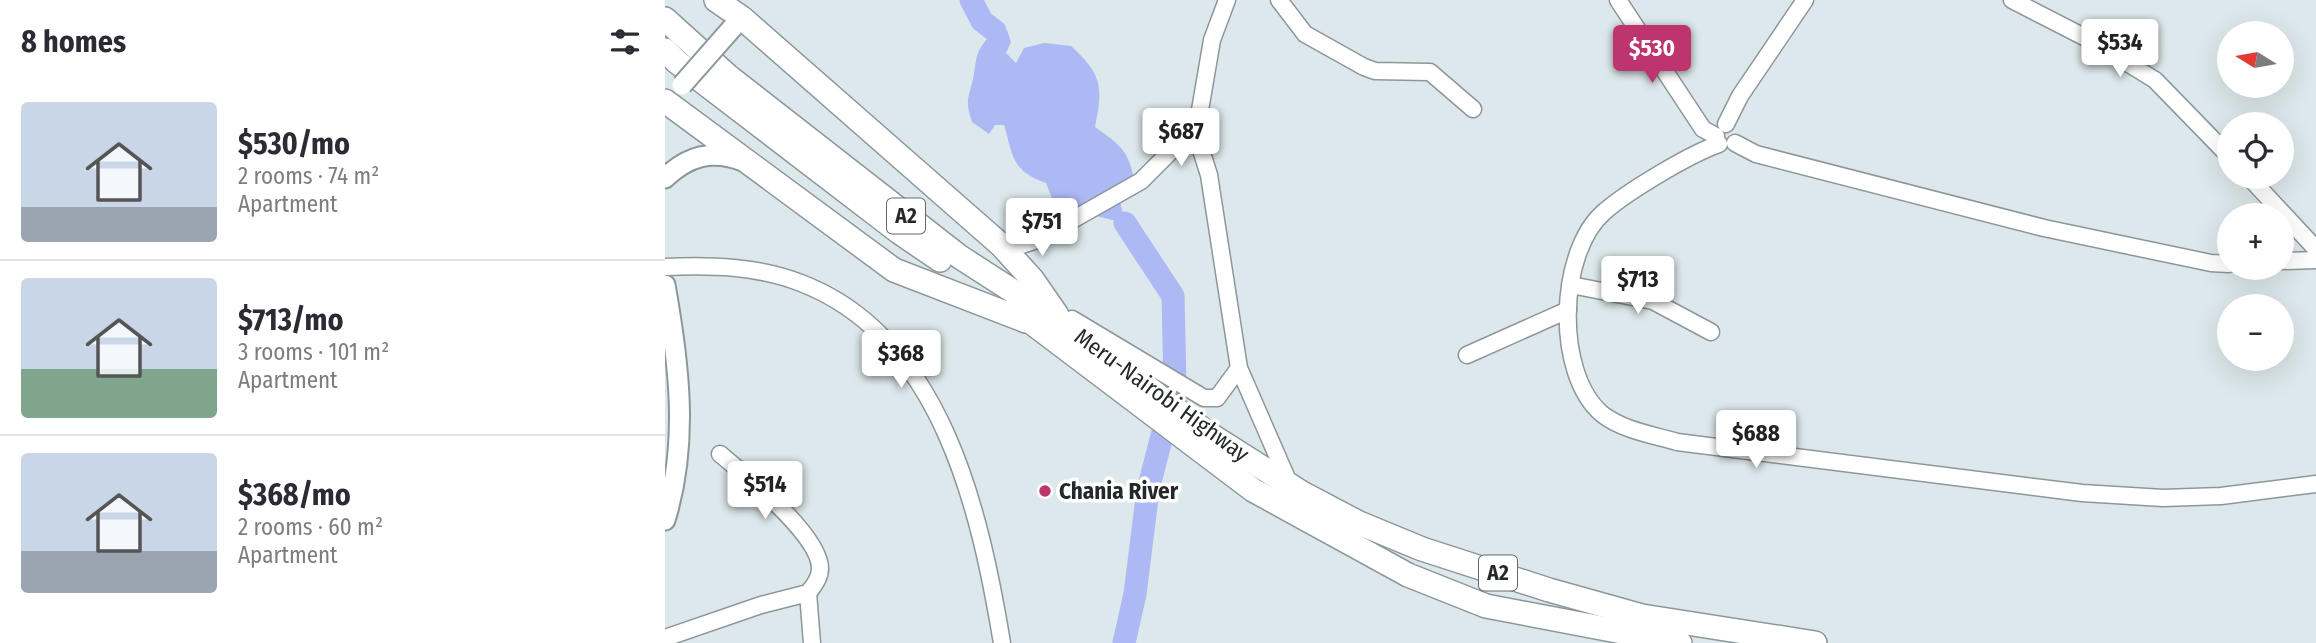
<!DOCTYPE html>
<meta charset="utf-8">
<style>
body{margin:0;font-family:"Fira Sans Condensed",sans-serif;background:#f2f2f3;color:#2b2b33;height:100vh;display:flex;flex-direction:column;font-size:26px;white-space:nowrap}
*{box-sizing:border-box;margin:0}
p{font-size:23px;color:#7c7c81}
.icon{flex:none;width:38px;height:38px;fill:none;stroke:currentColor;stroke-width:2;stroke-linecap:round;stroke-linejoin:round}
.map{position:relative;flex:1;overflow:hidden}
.panel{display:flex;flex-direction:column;background:#fff;width:665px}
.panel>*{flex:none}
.needle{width:46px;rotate:281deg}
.fabs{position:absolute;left:1552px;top:21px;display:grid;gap:14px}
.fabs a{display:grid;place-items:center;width:77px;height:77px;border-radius:50%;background:#fff;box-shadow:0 7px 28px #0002;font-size:35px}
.price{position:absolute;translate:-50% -60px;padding:0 16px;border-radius:7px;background:#fff;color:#222;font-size:23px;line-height:46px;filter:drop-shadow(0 2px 4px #0008)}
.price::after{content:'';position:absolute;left:50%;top:42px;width:21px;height:16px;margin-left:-10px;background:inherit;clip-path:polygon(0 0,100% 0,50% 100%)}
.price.current{background:#be346f;color:#fff}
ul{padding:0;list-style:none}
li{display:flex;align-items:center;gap:21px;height:175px;padding:0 21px}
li+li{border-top:2px solid #e1e1e2}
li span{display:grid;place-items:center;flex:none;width:196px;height:140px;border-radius:7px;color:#555}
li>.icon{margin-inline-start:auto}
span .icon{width:84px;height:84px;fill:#fffc;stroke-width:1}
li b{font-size:30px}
h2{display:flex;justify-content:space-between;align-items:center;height:84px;padding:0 21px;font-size:30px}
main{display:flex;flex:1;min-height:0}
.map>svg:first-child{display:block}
.water{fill:#adb9f4}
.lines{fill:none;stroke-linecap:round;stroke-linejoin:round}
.river{stroke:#adb9f4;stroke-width:23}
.minor-casing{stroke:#8d979b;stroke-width:19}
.major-casing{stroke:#8d979b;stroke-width:23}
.highway-casing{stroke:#8d979b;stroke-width:26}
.minor{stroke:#fff;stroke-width:16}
.major{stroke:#fff;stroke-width:19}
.highway{stroke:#fff;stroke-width:23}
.major-bridge-casing{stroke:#8d979b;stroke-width:23;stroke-linecap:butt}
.major-bridge{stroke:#fff;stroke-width:19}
.poi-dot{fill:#be346f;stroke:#fff;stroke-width:2.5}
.labels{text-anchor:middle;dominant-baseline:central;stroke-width:7;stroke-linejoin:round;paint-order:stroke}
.shield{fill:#fff;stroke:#666869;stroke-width:2}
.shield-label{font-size:21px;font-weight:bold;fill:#242829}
.street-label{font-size:23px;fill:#242829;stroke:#fff}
.poi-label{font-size:23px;font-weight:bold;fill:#242829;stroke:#fff;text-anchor:start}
</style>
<main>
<section class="panel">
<h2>8 homes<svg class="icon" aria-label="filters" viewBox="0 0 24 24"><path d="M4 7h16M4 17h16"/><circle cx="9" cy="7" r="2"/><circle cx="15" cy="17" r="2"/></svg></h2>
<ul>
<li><span style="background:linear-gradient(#c9d6e8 75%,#9aa5b1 0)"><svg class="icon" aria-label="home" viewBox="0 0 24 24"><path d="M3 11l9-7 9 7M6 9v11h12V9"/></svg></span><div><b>$530/mo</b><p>2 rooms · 74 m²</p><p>Apartment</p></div></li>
<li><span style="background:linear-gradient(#c9d6e8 65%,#7fa58c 0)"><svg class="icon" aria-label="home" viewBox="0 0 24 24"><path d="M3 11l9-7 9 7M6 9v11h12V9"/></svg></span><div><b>$713/mo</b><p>3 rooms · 101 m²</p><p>Apartment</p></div></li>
<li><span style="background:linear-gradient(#c9d6e8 70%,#9aa5b1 0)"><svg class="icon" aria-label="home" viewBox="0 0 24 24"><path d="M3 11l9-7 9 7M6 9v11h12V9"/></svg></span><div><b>$368/mo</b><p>2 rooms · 60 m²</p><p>Apartment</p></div></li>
</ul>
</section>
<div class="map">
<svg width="1651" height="643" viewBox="0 0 1651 643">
<rect width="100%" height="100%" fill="#dde8ec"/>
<path class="water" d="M342,30L346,42L341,53L351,63L359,48L379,43L406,46C438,75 438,88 430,127C457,146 464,151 470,184L454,197L460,223L390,206L381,183C346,171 348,155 339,125H330L324,134L307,122C300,100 303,100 308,79C313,54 309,51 330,31Z"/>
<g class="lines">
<g class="river">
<polyline points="306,0 317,21 330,31"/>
<polyline points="459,643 470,594 483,490 510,385 508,296 460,223"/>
</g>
<defs>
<g id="minor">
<polyline points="562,0 547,40 535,110 529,128 544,175 574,368 624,483"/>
<polyline points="614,0 640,34 699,67 710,71 765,72 808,109"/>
<polyline points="953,0 1038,129 1051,136"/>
<polyline points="1347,0 1425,40 1490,80 1564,156"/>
<polyline points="1061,124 1075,96 1140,0"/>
<polyline points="1070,143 1091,154 1379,228 1546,263 1564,264"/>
<path d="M1054,144C1025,154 963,191 939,212C893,252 889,373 937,414C957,430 988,435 1012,442L1417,493L1498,498L1556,496L1651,484"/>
<polyline points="1584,177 1651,249"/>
<polyline points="336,245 357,245 372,240 476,181 529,128"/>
<polyline points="1617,261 1651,260"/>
<path d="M0,267C46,265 93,266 136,283C277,337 315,511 337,643"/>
<polyline points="906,285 988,301 1046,332"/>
<polyline points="407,319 539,398 552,398 574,368"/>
<polyline points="802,355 903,310"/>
<path d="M55,454C80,475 156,536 155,569C155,578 149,586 143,593"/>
<polyline points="0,638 96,605 143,593 147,643"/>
</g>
<g id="major">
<path d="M0,178C23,156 47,149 78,161"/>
<path d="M0,285C14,363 24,443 0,520"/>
</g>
<g id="highway">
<polyline points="51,0 77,18 336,245 367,279 392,315"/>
<polyline points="0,19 63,76 295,257 399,324 541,432 637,493 694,523 757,549 884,590 977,616 1150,643"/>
<polyline points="0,50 12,62 234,232 275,260"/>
<polyline points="0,101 229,270 361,321"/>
<polyline points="350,310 588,490 743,575 821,606 1015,643"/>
</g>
</defs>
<use href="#minor" class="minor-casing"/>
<use href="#major" class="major-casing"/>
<use href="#highway" class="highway-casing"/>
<use href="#minor" class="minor"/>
<use href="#major" class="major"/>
<use href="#highway" class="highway"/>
<defs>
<polyline id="major-bridge" points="17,85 68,27"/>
</defs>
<use href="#major-bridge" class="major-bridge-casing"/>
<use href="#major-bridge" class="major-bridge"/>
</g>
<circle class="poi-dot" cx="380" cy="491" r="7"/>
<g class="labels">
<g class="shield">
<rect x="222" y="198.5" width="38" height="35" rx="5"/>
<rect x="814" y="555.5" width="38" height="35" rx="5"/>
</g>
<g class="shield-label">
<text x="241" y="216">A2</text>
<text x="833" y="573">A2</text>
</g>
<g class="street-label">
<text transform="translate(497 395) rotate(36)">Meru-Nairobi Highway</text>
</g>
<g class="poi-label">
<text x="394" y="491">Chania River</text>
</g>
</g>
</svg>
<div class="fabs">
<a><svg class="needle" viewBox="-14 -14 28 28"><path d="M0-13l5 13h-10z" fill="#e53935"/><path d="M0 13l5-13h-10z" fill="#7c7c81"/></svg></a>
<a><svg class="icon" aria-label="locate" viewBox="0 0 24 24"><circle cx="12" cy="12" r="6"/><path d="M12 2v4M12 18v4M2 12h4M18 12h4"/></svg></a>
<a>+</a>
<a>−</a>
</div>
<b class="price" style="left:1455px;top:79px">$534</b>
<b class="price current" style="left:987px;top:85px">$530</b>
<b class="price" style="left:516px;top:168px">$687</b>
<b class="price" style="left:377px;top:258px">$751</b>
<b class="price" style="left:973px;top:316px">$713</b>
<b class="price" style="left:236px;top:390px">$368</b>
<b class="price" style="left:1091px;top:470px">$688</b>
<b class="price" style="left:100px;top:521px">$514</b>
</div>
</main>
